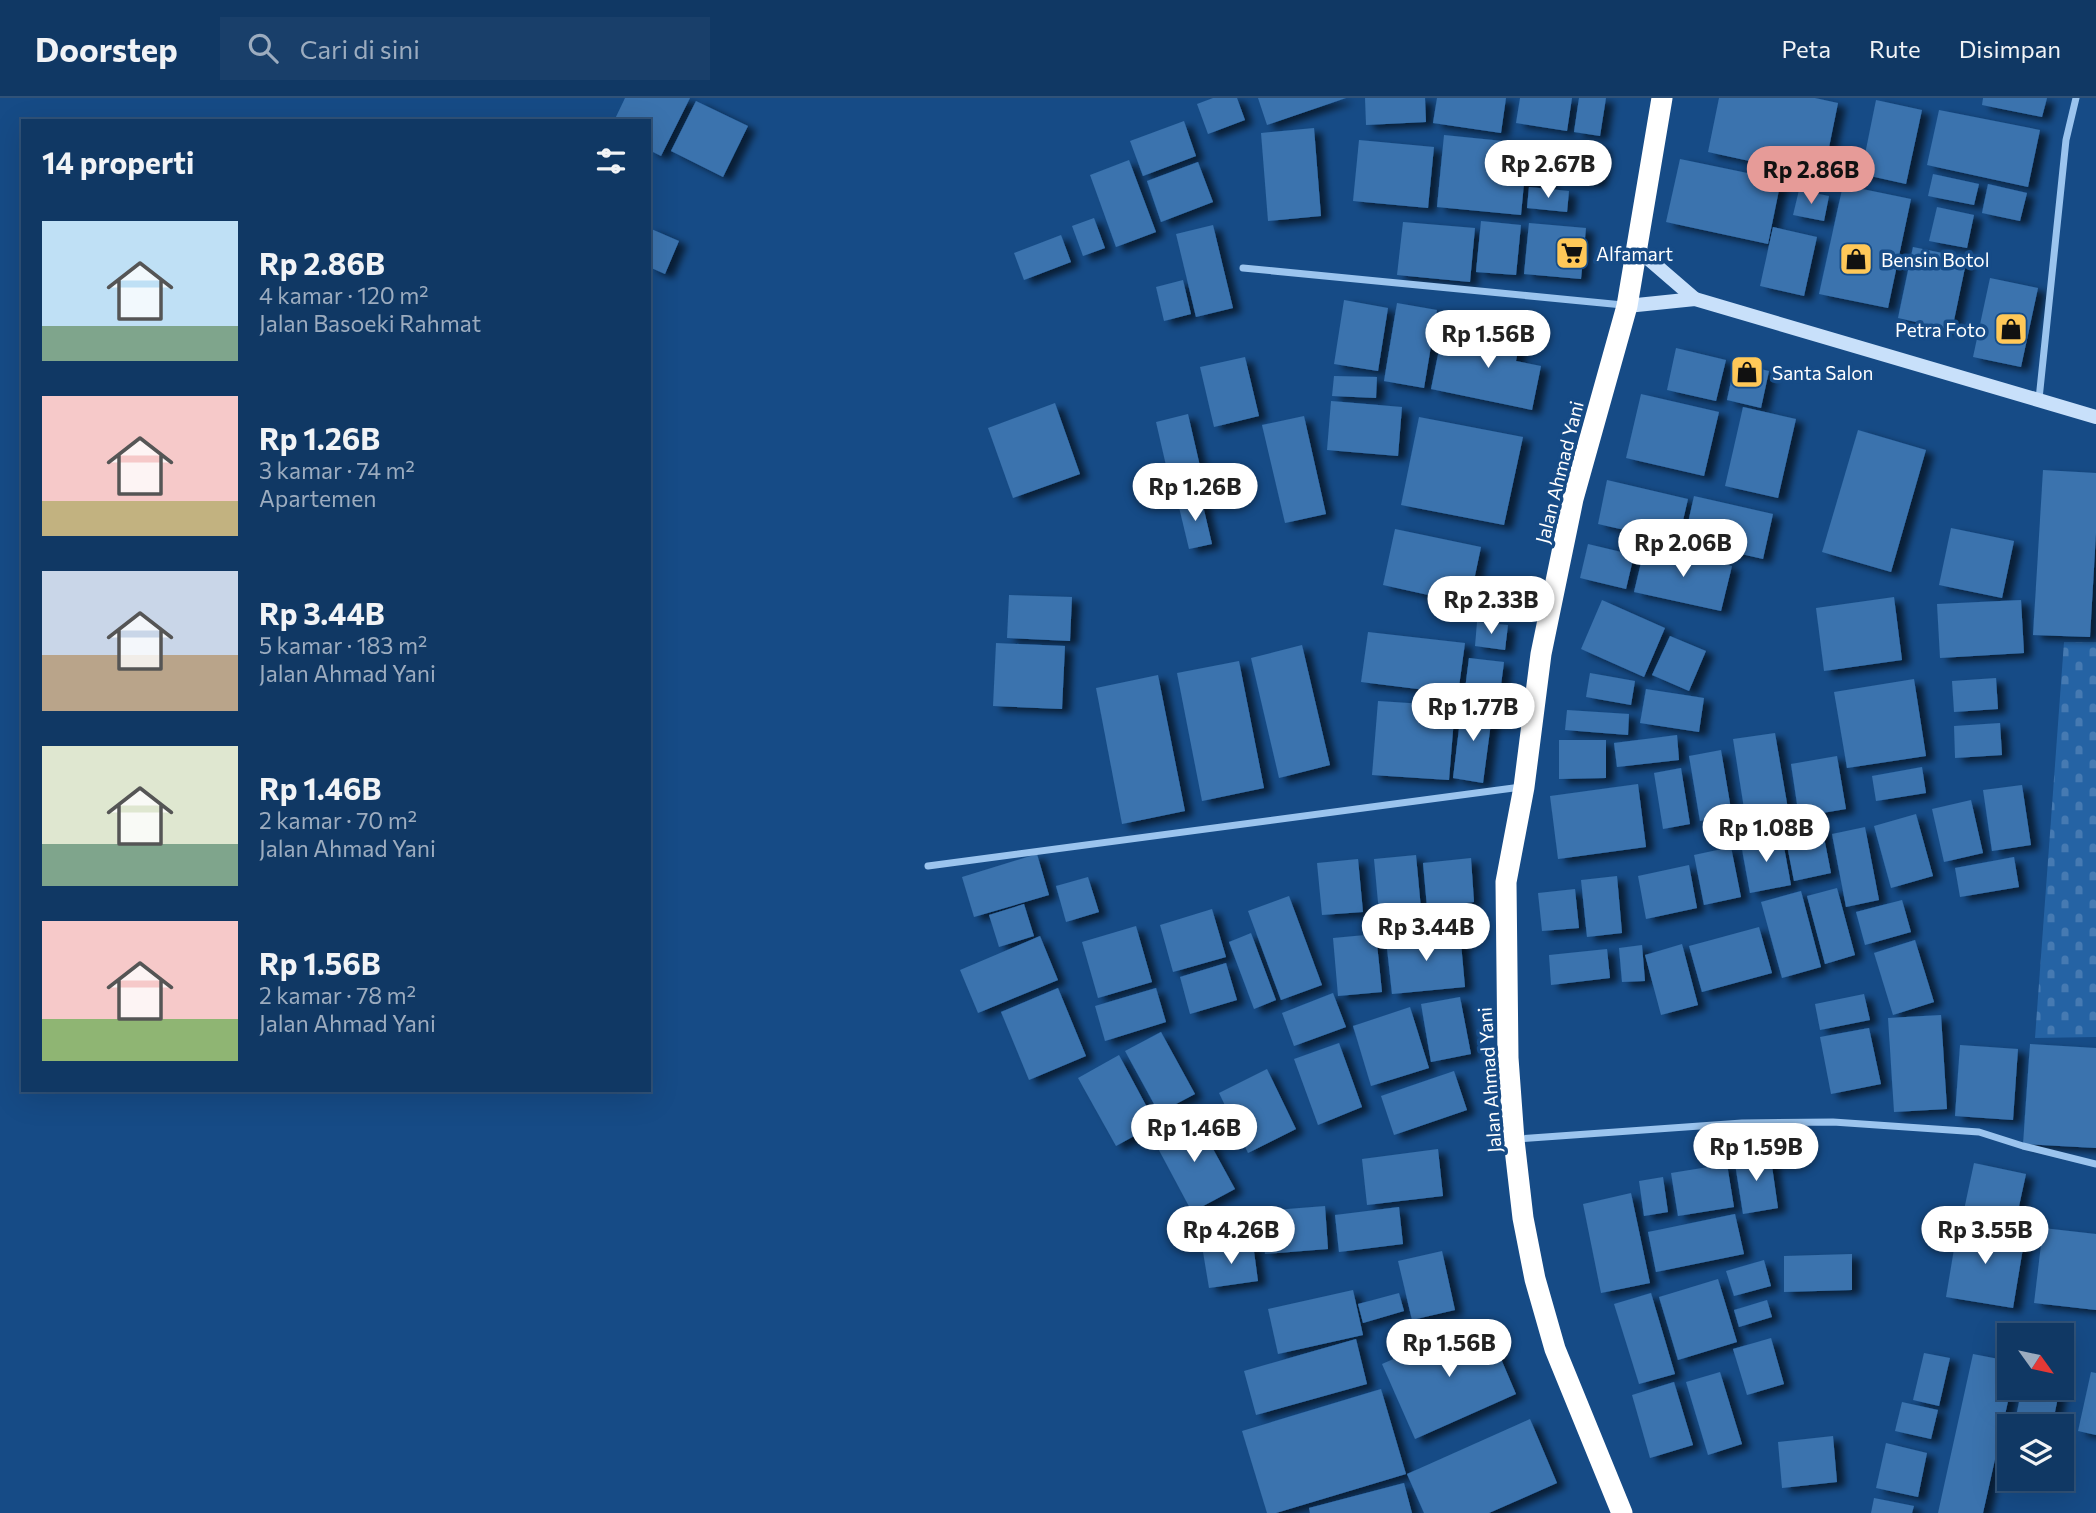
<!DOCTYPE html>
<html lang="id">
<meta charset="utf-8">
<style>
body{margin:0;font-family:Commissioner,sans-serif;background:#193f6a;color:#f1f3f6;height:100vh;display:flex;flex-direction:column;font-size:26px;white-space:nowrap}
*{box-sizing:border-box;margin:0}
p{font-size:23px;color:#9cacbf}
.icon{flex:none;width:38px;height:38px;fill:none;stroke:currentColor;stroke-width:2;stroke-linecap:round;stroke-linejoin:round}
.map{position:relative;flex:1;overflow:hidden}
.drawer{position:absolute;left:21px;top:21px;width:630px;height:973px;display:flex;flex-direction:column;background:#103864;border-radius:0px;box-shadow:0 7px 28px #0002,0 0 0 2px #305278}
.drawer>*{flex:none}
.needle{width:46px;rotate:123deg}
.tools{position:absolute;left:1997px;top:1225px;display:grid;gap:14px}
.tools a{display:grid;place-items:center;width:77px;height:77px;border-radius:0px;background:#103864;box-shadow:0 7px 28px #0002,0 0 0 2px #305278;font-size:35px}
.price{position:absolute;translate:-50% -60px;padding:0 16px;border-radius:24px;background:#fff;color:#222;font-size:23px;line-height:46px;filter:drop-shadow(0 2px 4px #0008)}
.price::after{content:'';position:absolute;left:50%;top:42px;width:21px;height:16px;margin-left:-10px;background:inherit;clip-path:polygon(0 0,100% 0,50% 100%)}
.price.on{background:#e69b98;color:#111}
ul{padding:0;list-style:none}
li{display:flex;align-items:center;gap:21px;height:175px;padding:0 21px}
li span{display:grid;place-items:center;flex:none;width:196px;height:140px;border-radius:0px;color:#555}
li>.icon{margin-inline-start:auto}
span .icon{width:84px;height:84px;fill:#fffc;stroke-width:1}
li b{font-size:30px}
h2{display:flex;justify-content:space-between;align-items:center;height:84px;padding:0 21px;font-size:30px}
header{display:flex;align-items:center;gap:42px;box-sizing:border-box;height:98px;padding:0 35px;background:#103864;border-bottom:2px solid #305278}
header strong{font-size:33px}
nav{display:flex;gap:38px;margin-inline-start:auto;font-size:24px}
.search{width:490px;height:63px;background:#193f6a;display:flex;align-items:center;gap:18px;box-sizing:border-box;padding:0 24px;border-radius:0px;color:#9cacbf;font-size:26px}
.map>svg:first-child{display:block}
.cemetery{fill:url(#cemetery-stones)}
.building{fill:#3a73ae;filter:url(#shadow)}
.lines{fill:none;stroke-linecap:round;stroke-linejoin:round}
.street{stroke:#9bc4ee;stroke-width:7}
.secondary{stroke:#c8e0fa;stroke-width:14}
.highway{stroke:#fff;stroke-width:21}
.labels{text-anchor:middle;dominant-baseline:central;stroke-width:7;stroke-linejoin:round;paint-order:stroke}
.poi-label{font-size:19px;fill:#fff;stroke:#164b86;text-anchor:start}
.street-label{font-size:19px;fill:#fff;stroke:#164b86}
</style>
<header>
<strong>Doorstep</strong>
<div class="search"><svg class="icon" aria-label="search" viewBox="0 0 24 24"><circle cx="10" cy="10" r="6"/><path d="M15 15l6 6"/></svg>Cari di sini</div>
<nav><a>Peta</a><a>Rute</a><a>Disimpan</a></nav>
</header>
<div class="map">
<svg width="2096" height="1415" viewBox="0 0 2096 1415">
<defs>
<pattern id="cemetery-stones" width="16" height="16" patternUnits="userSpaceOnUse" patternTransform="scale(1.75)"><rect width="16" height="16" fill="#2563a4"/><path d="M2 7V4a2 2 0 0 1 4 0v3zM10 15v-3a2 2 0 0 1 4 0v3z" fill="#467ab2"/></pattern>
<filter id="shadow"><feDropShadow dx="8" dy="4.5" stdDeviation="3.5" flood-color="#0009"/></filter>
</defs>
<rect width="100%" height="100%" fill="#164b86"/>
<polygon class="cemetery" points="2064,544 2096,544 2096,939 2035,940"/>
<g class="building">
<polygon points="625,0 690,0 661,58 649,52 649,23 614,23"/>
<polygon points="1213,0 1237,0 1245,22 1208,36 1197,6"/>
<polygon points="1258,0 1346,0 1267,27"/>
<polygon points="1365,0 1425,0 1426,24 1366,27"/>
<polygon points="1437,0 1506,0 1501,35 1433,25"/>
<polygon points="1520,0 1572,0 1567,33 1516,25"/>
<polygon points="1579,0 1606,0 1600,38 1574,34"/>
<polygon points="1719,0 1815,0 1838,5 1823,79 1708,54"/>
<polygon points="1983,0 2047,0 2042,19 1982,7"/>
<polygon points="1876,2 1922,12 1906,86 1861,76"/>
<polygon points="696,3 748,28 723,79 671,53"/>
<polygon points="1939,12 2040,32 2028,89 1927,67"/>
<polygon points="1184,23 1196,58 1143,78 1130,43"/>
<polygon points="1314,30 1321,118 1268,123 1261,35"/>
<polygon points="1444,37 1553,48 1549,88 1524,85 1521,117 1437,109"/>
<polygon points="1359,42 1434,49 1428,110 1353,103"/>
<polygon points="1565,42 1603,48 1598,85 1559,79"/>
<polygon points="1680,61 1781,82 1768,146 1666,124"/>
<polygon points="1129,62 1156,134 1116,149 1090,77"/>
<polygon points="1198,64 1213,104 1161,124 1147,83"/>
<polygon points="1933,76 1979,86 1974,107 1928,98"/>
<polygon points="1988,86 2027,95 2020,123 1982,115"/>
<polygon points="1843,87 1911,101 1888,210 1819,196"/>
<polygon points="1529,89 1569,93 1567,114 1527,110"/>
<polygon points="1799,92 1829,98 1824,123 1793,117"/>
<polygon points="1937,109 1974,117 1967,150 1929,143"/>
<polygon points="1094,120 1105,150 1083,158 1072,128"/>
<polygon points="1481,123 1521,127 1516,177 1476,174"/>
<polygon points="1403,124 1475,130 1470,184 1397,177"/>
<polygon points="1529,125 1586,130 1581,181 1524,176"/>
<polygon points="1213,127 1233,210 1196,219 1176,136"/>
<polygon points="1773,129 1817,139 1804,198 1760,188"/>
<polygon points="649,130 679,143 665,176 649,169"/>
<polygon points="1061,137 1071,164 1024,182 1014,155"/>
<polygon points="1913,149 1967,160 1952,232 1898,220"/>
<polygon points="1990,180 2038,190 2021,269 1973,259"/>
<polygon points="1183,182 1191,216 1164,223 1156,189"/>
<polygon points="1344,202 1388,210 1378,273 1334,266"/>
<polygon points="1397,205 1437,212 1424,290 1384,283"/>
<polygon points="1475,227 1521,237 1516,263 1541,268 1532,312 1431,291 1440,247 1470,253"/>
<polygon points="1676,250 1726,262 1716,303 1667,292"/>
<polygon points="1245,259 1259,318 1214,329 1200,269"/>
<polygon points="1735,265 1769,273 1761,310 1727,302"/>
<polygon points="1334,278 1377,279 1376,300 1332,298"/>
<polygon points="1641,296 1719,314 1704,378 1626,360"/>
<polygon points="1331,303 1402,309 1398,358 1327,352"/>
<polygon points="1055,305 1080,376 1013,400 988,330"/>
<polygon points="1743,309 1796,321 1778,400 1725,388"/>
<polygon points="1188,316 1202,377 1170,385 1156,324"/>
<polygon points="1304,318 1326,416 1285,425 1262,327"/>
<polygon points="1419,319 1523,339 1504,427 1401,407"/>
<polygon points="1858,332 1926,352 1891,474 1822,454"/>
<polygon points="2043,372 2096,375 2096,435 2090,539 2033,537"/>
<polygon points="1607,382 1688,401 1678,444 1598,426"/>
<polygon points="1694,398 1773,416 1763,461 1684,443"/>
<polygon points="1201,399 1212,446 1189,451 1178,405"/>
<polygon points="1951,430 2014,443 2002,500 1939,487"/>
<polygon points="1395,431 1481,449 1469,506 1383,487"/>
<polygon points="1588,446 1634,457 1626,491 1580,480"/>
<polygon points="1645,448 1732,468 1721,513 1634,494"/>
<polygon points="1009,497 1072,499 1070,543 1007,540"/>
<polygon points="1894,499 1902,562 1824,573 1816,510"/>
<polygon points="1602,502 1665,530 1644,579 1581,551"/>
<polygon points="2021,502 2024,555 1940,560 1937,506"/>
<polygon points="1477,524 1508,527 1505,552 1475,548"/>
<polygon points="1368,534 1465,545 1458,596 1361,584"/>
<polygon points="1670,538 1706,553 1689,593 1652,577"/>
<polygon points="996,545 1065,548 1062,611 993,608"/>
<polygon points="1302,547 1330,667 1279,680 1251,560"/>
<polygon points="1469,560 1504,564 1499,603 1464,599"/>
<polygon points="1239,563 1264,690 1202,703 1177,575"/>
<polygon points="1590,575 1635,583 1631,607 1586,599"/>
<polygon points="1158,577 1185,713 1122,726 1096,590"/>
<polygon points="1996,580 1998,611 1954,614 1952,583"/>
<polygon points="1914,581 1926,658 1847,670 1834,594"/>
<polygon points="1646,591 1704,600 1699,634 1640,625"/>
<polygon points="1378,603 1455,608 1449,682 1372,677"/>
<polygon points="1462,606 1493,610 1483,685 1453,680"/>
<polygon points="1567,612 1629,616 1628,637 1565,632"/>
<polygon points="2000,625 2002,657 1955,660 1954,628"/>
<polygon points="1775,635 1789,717 1746,723 1733,641"/>
<polygon points="1677,637 1679,662 1617,669 1614,645"/>
<polygon points="1559,642 1606,642 1606,680 1559,681"/>
<polygon points="1721,652 1732,717 1700,723 1689,658"/>
<polygon points="1837,658 1846,711 1799,719 1791,666"/>
<polygon points="1922,669 1926,695 1876,703 1872,678"/>
<polygon points="1681,670 1690,726 1663,731 1654,675"/>
<polygon points="1638,686 1646,749 1558,761 1550,698"/>
<polygon points="2022,687 2031,747 1992,753 1983,692"/>
<polygon points="1971,702 1983,755 1944,764 1932,711"/>
<polygon points="1916,716 1933,778 1891,790 1874,728"/>
<polygon points="1822,729 1831,775 1794,783 1785,737"/>
<polygon points="1865,729 1879,802 1846,809 1832,736"/>
<polygon points="1782,738 1791,787 1750,795 1741,746"/>
<polygon points="1731,749 1741,799 1704,807 1694,757"/>
<polygon points="1037,756 1049,797 974,819 962,779"/>
<polygon points="1416,757 1421,811 1379,815 1374,761"/>
<polygon points="2014,759 2019,789 1960,799 1955,770"/>
<polygon points="1471,760 1474,804 1427,809 1423,765"/>
<polygon points="1358,761 1363,814 1322,817 1317,765"/>
<polygon points="1689,767 1697,810 1646,821 1638,778"/>
<polygon points="1617,778 1622,835 1587,839 1581,782"/>
<polygon points="1088,779 1099,814 1066,824 1056,788"/>
<polygon points="1837,790 1855,857 1825,866 1807,798"/>
<polygon points="1575,791 1579,830 1542,833 1538,795"/>
<polygon points="1801,793 1821,869 1782,880 1761,804"/>
<polygon points="1289,798 1322,887 1281,902 1248,813"/>
<polygon points="1902,802 1911,834 1865,847 1856,814"/>
<polygon points="1024,806 1034,838 999,849 989,817"/>
<polygon points="1212,811 1226,859 1173,874 1160,827"/>
<polygon points="1136,828 1152,884 1098,900 1082,844"/>
<polygon points="1759,829 1772,875 1702,894 1689,848"/>
<polygon points="1460,834 1465,889 1392,896 1386,841"/>
<polygon points="1251,835 1276,902 1254,911 1229,844"/>
<polygon points="1376,836 1382,894 1338,898 1333,840"/>
<polygon points="1040,838 1058,882 978,915 960,872"/>
<polygon points="1915,842 1934,904 1893,917 1874,855"/>
<polygon points="1682,846 1698,907 1661,917 1645,857"/>
<polygon points="1642,847 1645,883 1622,884 1619,850"/>
<polygon points="1607,851 1610,880 1551,887 1549,857"/>
<polygon points="1226,865 1237,902 1190,916 1180,879"/>
<polygon points="1058,890 1086,958 1029,982 1001,914"/>
<polygon points="1156,890 1166,924 1105,943 1095,908"/>
<polygon points="1333,895 1346,929 1294,948 1282,915"/>
<polygon points="1864,896 1870,922 1820,932 1815,906"/>
<polygon points="1460,899 1471,956 1431,964 1421,906"/>
<polygon points="1410,909 1429,970 1371,988 1353,928"/>
<polygon points="1941,917 1947,1011 1894,1014 1888,920"/>
<polygon points="1869,930 1881,986 1831,996 1820,939"/>
<polygon points="1161,934 1195,996 1159,1015 1125,953"/>
<polygon points="1339,945 1362,1009 1318,1027 1294,961"/>
<polygon points="2030,946 2096,950 2096,1050 2023,1046"/>
<polygon points="1960,947 2018,951 2013,1022 1955,1018"/>
<polygon points="1119,957 1156,1026 1116,1048 1078,980"/>
<polygon points="1267,971 1296,1031 1248,1055 1219,995"/>
<polygon points="1454,973 1467,1012 1394,1037 1381,998"/>
<polygon points="1195,1018 1235,1091 1192,1114 1153,1041"/>
<polygon points="1438,1051 1443,1098 1367,1107 1362,1061"/>
<polygon points="1770,1054 1778,1110 1743,1116 1734,1059"/>
<polygon points="1974,1065 2026,1076 2016,1122 1964,1112"/>
<polygon points="1727,1066 1734,1109 1678,1118 1671,1075"/>
<polygon points="1663,1079 1668,1114 1644,1118 1639,1083"/>
<polygon points="1631,1095 1650,1185 1601,1195 1583,1106"/>
<polygon points="1325,1108 1328,1151 1265,1156 1262,1113"/>
<polygon points="1399,1109 1403,1146 1339,1154 1335,1117"/>
<polygon points="1735,1116 1744,1156 1656,1174 1648,1134"/>
<polygon points="1958,1127 2025,1138 2013,1210 1946,1199"/>
<polygon points="2043,1130 2096,1136 2096,1212 2034,1205"/>
<polygon points="1253,1146 1258,1183 1209,1190 1203,1154"/>
<polygon points="1442,1153 1455,1212 1412,1222 1398,1163"/>
<polygon points="1852,1156 1852,1192 1784,1194 1784,1158"/>
<polygon points="1764,1162 1771,1188 1734,1198 1726,1173"/>
<polygon points="1718,1181 1737,1244 1678,1262 1659,1199"/>
<polygon points="1353,1192 1363,1237 1278,1256 1268,1211"/>
<polygon points="1399,1195 1404,1213 1363,1225 1358,1206"/>
<polygon points="1651,1195 1675,1276 1639,1286 1614,1206"/>
<polygon points="1767,1202 1772,1219 1739,1229 1734,1212"/>
<polygon points="1484,1221 1516,1296 1415,1341 1382,1266"/>
<polygon points="1771,1240 1784,1286 1747,1297 1733,1251"/>
<polygon points="1356,1241 1367,1286 1256,1317 1244,1273"/>
<polygon points="1924,1255 1950,1260 1939,1308 1913,1302"/>
<polygon points="1973,1256 2009,1263 2009,1290 2011,1290 1983,1415 1938,1415"/>
<polygon points="1720,1274 1742,1346 1708,1357 1686,1284"/>
<polygon points="2091,1274 2096,1275 2096,1337 2078,1333"/>
<polygon points="1674,1284 1693,1347 1650,1360 1632,1297"/>
<polygon points="2022,1290 2060,1290 2052,1328 2014,1328"/>
<polygon points="1381,1291 1406,1376 1276,1415 1267,1415 1242,1333"/>
<polygon points="1902,1304 1938,1312 1931,1341 1895,1333"/>
<polygon points="1530,1321 1557,1385 1489,1415 1424,1415 1407,1376"/>
<polygon points="1833,1338 1837,1384 1782,1390 1778,1344"/>
<polygon points="1886,1345 1927,1355 1918,1399 1876,1390"/>
<polygon points="1404,1385 1412,1415 1310,1415 1309,1410"/>
<polygon points="1874,1400 1914,1408 1912,1415 1871,1415"/>
</g>
<g class="lines">
<g class="street">
<polyline points="1243,170 1623,207"/>
<polyline points="2039,301 2066,42 2076,0"/>
<polyline points="928,768 1521,689"/>
<polyline points="1518,1041 1742,1025 1833,1024 1979,1034 2023,1048 2096,1066"/>
</g>
<g class="secondary">
<polyline points="1637,151 1695,201"/>
<polyline points="1627,208 1695,201 2096,319"/>
</g>
<polyline class="highway" points="1622,1415 1555,1251 1535,1181 1523,1120 1514,1042 1508,960 1506,784 1524,689 1541,556 1573,401 1627,208 1662,0"/>
</g>
<defs>
<symbol id="supermarket-square" viewBox="-11 -11 22 22"><rect x="-9" y="-9" width="18" height="18" rx="4" fill="#ffc858" stroke="#164b86"/><path d="M-6-5.5h2.5l.6 2H6L4.5 2H-2.5L-4.4-4H-6ZM-1.5 3.2a1.3 1.3 0 1 0 .1 0ZM3 3.2a1.3 1.3 0 1 0 .1 0Z" fill="#111"/></symbol>
<symbol id="shop-square" viewBox="-11 -11 22 22"><rect x="-9" y="-9" width="18" height="18" rx="4" fill="#ffc858" stroke="#164b86"/><path d="M-5-2.5h2.3a2.7 3.5 0 0 1 5.4 0H5L5.5 6h-11ZM-1.5-2.5h3a1.5 2.3 0 0 0-3 0Z" fill="#111"/></symbol>
</defs>
<g fill-rule="evenodd">
<use href="#supermarket-square" x="1553" y="136" width="38" height="38"/>
<use href="#shop-square" x="1837" y="142" width="38" height="38"/>
<use href="#shop-square" x="1992" y="212" width="38" height="38"/>
<use href="#shop-square" x="1728" y="255" width="38" height="38"/>
</g>
<g class="labels">
<g class="poi-label">
<text x="1596" y="155">Alfamart</text>
<text x="1881" y="161">Bensin Botol</text>
<text x="1986" y="231" text-anchor="end">Petra Foto</text>
<text x="1772" y="274">Santa Salon</text>
</g>
<g class="street-label">
<text transform="translate(1559 374) rotate(-76)">Jalan Ahmad Yani</text>
<text transform="translate(1489 982) rotate(-94)">Jalan Ahmad Yani</text>
</g>
</g>
</svg>
<div class="tools">
<a><svg class="needle" viewBox="-14 -14 28 28"><path d="M0-13l5 13h-10z" fill="#e53935"/><path d="M0 13l5-13h-10z" fill="#9cacbf"/></svg></a>
<a><svg class="icon" aria-label="layers" viewBox="0 0 24 24"><path d="M12 4l9 5-9 5-9-5zM3 14l9 5 9-5"/></svg></a>
</div>
<b class="price" style="left:1548px;top:102px">Rp 2.67B</b>
<b class="price on" style="left:1811px;top:108px">Rp 2.86B</b>
<b class="price" style="left:1488px;top:272px">Rp 1.56B</b>
<b class="price" style="left:1195px;top:425px">Rp 1.26B</b>
<b class="price" style="left:1683px;top:481px">Rp 2.06B</b>
<b class="price" style="left:1491px;top:538px">Rp 2.33B</b>
<b class="price" style="left:1473px;top:645px">Rp 1.77B</b>
<b class="price" style="left:1766px;top:766px">Rp 1.08B</b>
<b class="price" style="left:1426px;top:865px">Rp 3.44B</b>
<b class="price" style="left:1194px;top:1066px">Rp 1.46B</b>
<b class="price" style="left:1756px;top:1085px">Rp 1.59B</b>
<b class="price" style="left:1231px;top:1168px">Rp 4.26B</b>
<b class="price" style="left:1985px;top:1168px">Rp 3.55B</b>
<b class="price" style="left:1449px;top:1281px">Rp 1.56B</b>
<section class="drawer">
<h2>14 properti<svg class="icon" aria-label="filters" viewBox="0 0 24 24"><path d="M4 7h16M4 17h16"/><circle cx="9" cy="7" r="2"/><circle cx="15" cy="17" r="2"/></svg></h2>
<ul>
<li><span style="background:linear-gradient(#bfe0f5 75%,#7fa58c 0)"><svg class="icon" aria-label="home" viewBox="0 0 24 24"><path d="M3 11l9-7 9 7M6 9v11h12V9"/></svg></span><div><b>Rp 2.86B</b><p>4 kamar · 120 m²</p><p>Jalan Basoeki Rahmat</p></div></li>
<li><span style="background:linear-gradient(#f6c9c9 75%,#c2b280 0)"><svg class="icon" aria-label="home" viewBox="0 0 24 24"><path d="M3 11l9-7 9 7M6 9v11h12V9"/></svg></span><div><b>Rp 1.26B</b><p>3 kamar · 74 m²</p><p>Apartemen</p></div></li>
<li><span style="background:linear-gradient(#c9d6e8 60%,#b9a48a 0)"><svg class="icon" aria-label="home" viewBox="0 0 24 24"><path d="M3 11l9-7 9 7M6 9v11h12V9"/></svg></span><div><b>Rp 3.44B</b><p>5 kamar · 183 m²</p><p>Jalan Ahmad Yani</p></div></li>
<li><span style="background:linear-gradient(#dfe7d0 70%,#7fa58c 0)"><svg class="icon" aria-label="home" viewBox="0 0 24 24"><path d="M3 11l9-7 9 7M6 9v11h12V9"/></svg></span><div><b>Rp 1.46B</b><p>2 kamar · 70 m²</p><p>Jalan Ahmad Yani</p></div></li>
<li><span style="background:linear-gradient(#f6c9c9 70%,#8fb573 0)"><svg class="icon" aria-label="home" viewBox="0 0 24 24"><path d="M3 11l9-7 9 7M6 9v11h12V9"/></svg></span><div><b>Rp 1.56B</b><p>2 kamar · 78 m²</p><p>Jalan Ahmad Yani</p></div></li>
</ul>
</section>
</div>
